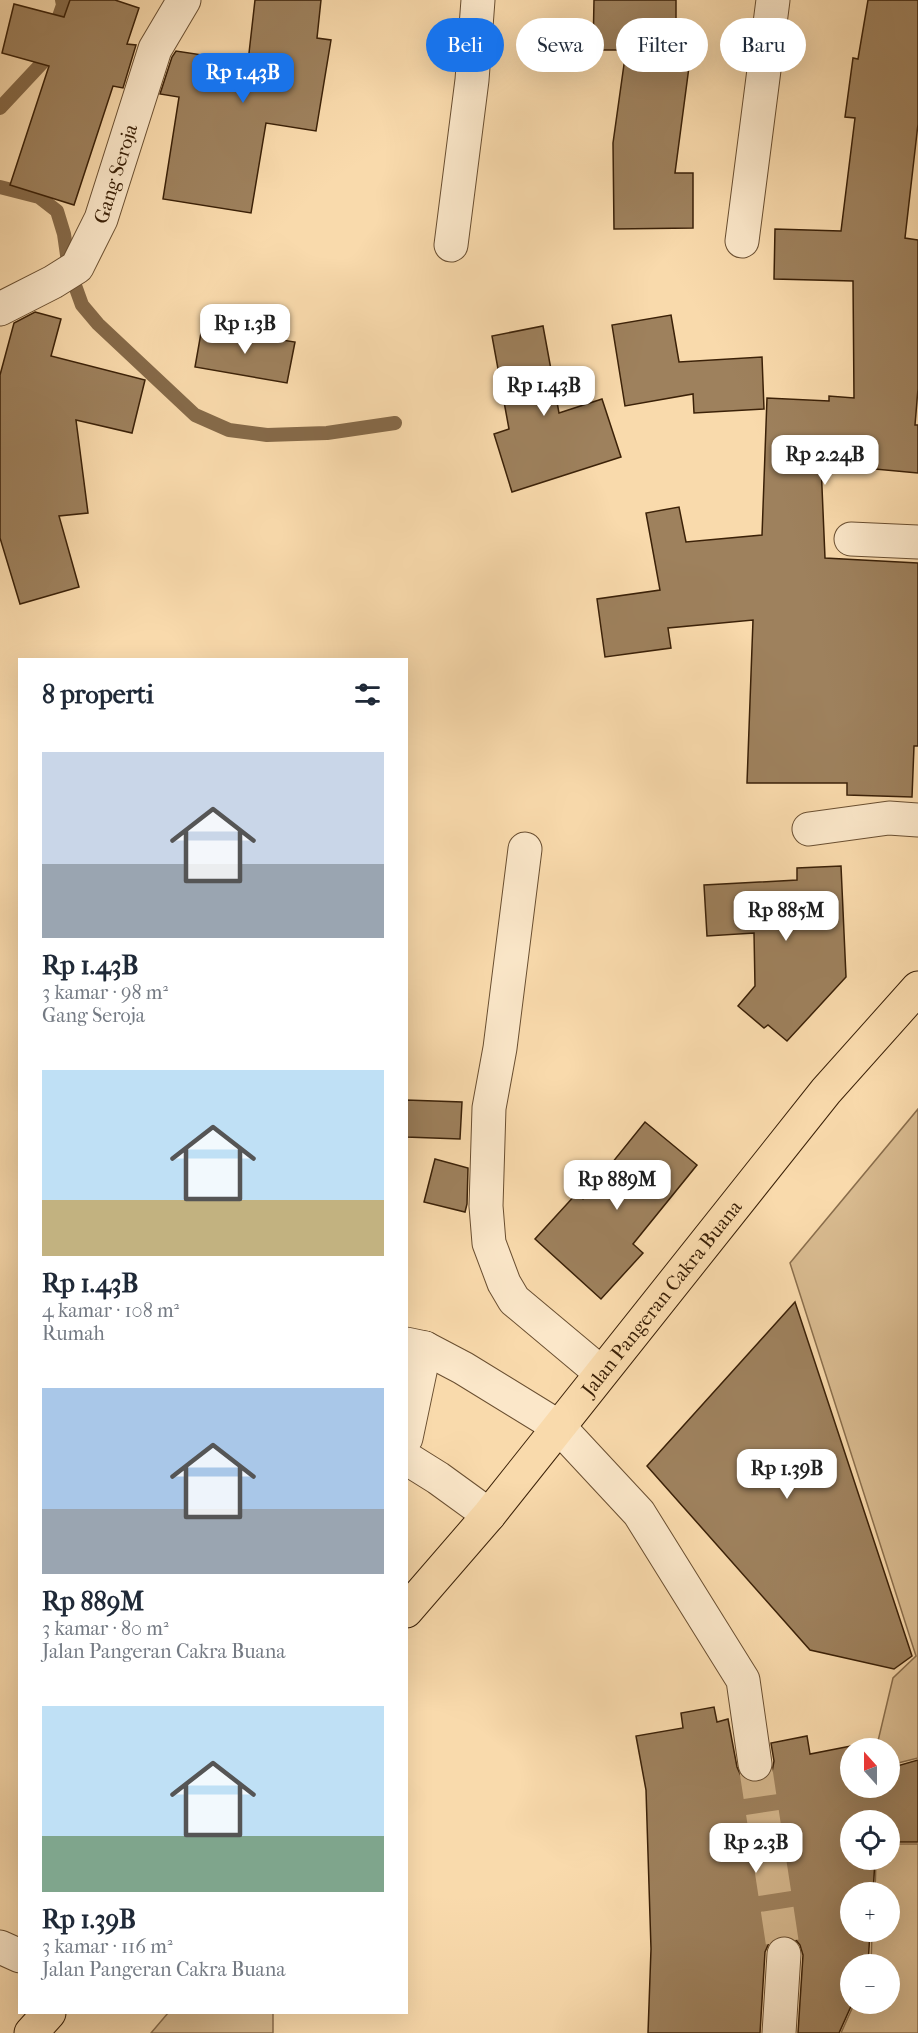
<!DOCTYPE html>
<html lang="id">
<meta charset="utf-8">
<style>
body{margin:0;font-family:"IM FELL French Canon",serif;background:#f2f2f3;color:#1f2937;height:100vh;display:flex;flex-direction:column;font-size:22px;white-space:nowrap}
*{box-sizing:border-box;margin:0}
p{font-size:20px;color:#747a83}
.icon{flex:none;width:33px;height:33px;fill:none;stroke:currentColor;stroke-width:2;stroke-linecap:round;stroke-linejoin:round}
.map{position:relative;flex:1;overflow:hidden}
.details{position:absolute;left:18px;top:658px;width:390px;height:1356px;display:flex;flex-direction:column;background:#fff;border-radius:0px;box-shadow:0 6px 24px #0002}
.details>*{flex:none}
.hud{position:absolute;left:426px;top:18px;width:402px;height:54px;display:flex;gap:12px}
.needle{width:39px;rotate:339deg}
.buttons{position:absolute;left:840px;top:1738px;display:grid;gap:12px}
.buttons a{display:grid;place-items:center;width:60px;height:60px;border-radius:50%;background:#fff;box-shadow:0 6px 24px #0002;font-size:30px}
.price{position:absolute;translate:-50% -51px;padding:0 14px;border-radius:12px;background:#fff;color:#222;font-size:20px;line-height:39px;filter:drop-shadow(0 2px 3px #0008)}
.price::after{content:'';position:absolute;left:50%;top:36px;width:18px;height:14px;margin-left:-9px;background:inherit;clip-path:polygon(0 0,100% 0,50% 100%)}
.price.active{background:#1a73e8;color:#fff}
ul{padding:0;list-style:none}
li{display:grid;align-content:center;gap:12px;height:318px;padding:0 24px}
li span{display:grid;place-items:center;height:186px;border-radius:0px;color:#555}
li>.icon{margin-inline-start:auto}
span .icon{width:108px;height:108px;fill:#fffc;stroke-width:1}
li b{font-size:26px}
h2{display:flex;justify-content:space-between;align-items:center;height:72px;padding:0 24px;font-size:26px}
.pill{padding:0 21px;border-radius:27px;background:#fff;box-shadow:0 6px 24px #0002;font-size:21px;line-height:54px}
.pill.active{background:#1a73e8;color:#fff}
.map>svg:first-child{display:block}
.green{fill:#d9bb90;stroke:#8a6e4c;stroke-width:1.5}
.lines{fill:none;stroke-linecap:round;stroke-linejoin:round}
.stream{stroke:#866a49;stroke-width:14}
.building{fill:#9e815d;stroke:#3b2108;stroke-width:1.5}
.minor-tunnel{stroke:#d3b58b;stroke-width:33;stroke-dasharray:33 16;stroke-linecap:butt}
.minor-casing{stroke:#6a4f31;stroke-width:35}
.major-casing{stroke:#3b2108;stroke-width:35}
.minor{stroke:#fbe7c9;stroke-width:33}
.major{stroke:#f9daac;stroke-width:33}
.labels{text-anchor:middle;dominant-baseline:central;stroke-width:4.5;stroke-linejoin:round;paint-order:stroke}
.street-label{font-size:20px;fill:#3b2108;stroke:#fbe7c9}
</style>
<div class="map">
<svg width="918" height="2033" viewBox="0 0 918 2033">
<rect width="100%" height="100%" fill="#f9daac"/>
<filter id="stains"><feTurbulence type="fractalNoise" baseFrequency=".00333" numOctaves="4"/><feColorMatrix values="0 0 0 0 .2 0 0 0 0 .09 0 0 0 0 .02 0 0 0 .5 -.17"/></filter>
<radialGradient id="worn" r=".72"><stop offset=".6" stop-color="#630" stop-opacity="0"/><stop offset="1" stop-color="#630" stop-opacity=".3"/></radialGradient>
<g class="green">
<polygon points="918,1109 918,1758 890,1765 890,1749 880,1749 878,1741 893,1678 916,1656 790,1263"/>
<polygon points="890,1844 918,1844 918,2033 841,2033 854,2004 890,2004 890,1965 871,1965 872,1932 890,1932 890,1893 875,1893 876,1860 890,1860"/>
<polygon points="168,2013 273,2013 273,2033 151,2033"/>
</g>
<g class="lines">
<g class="stream">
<polyline points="0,108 43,62 63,5 62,0"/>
<polyline points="0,187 39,197 57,211 64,234 69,269 82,305 98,324 195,415 229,430 267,435 327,433 395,423"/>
</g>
</g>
<g class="building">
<polygon points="70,0 115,0 139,8 127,44 136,45 123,88 113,86 74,205 10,185 49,66 2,53 14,4 64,17"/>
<polygon points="255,0 321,0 317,38 331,40 316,131 266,123 251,213 163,199 179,97 160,94 172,57 176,51 248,62"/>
<polygon points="594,0 676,0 676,66 689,67 675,173 693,173 693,228 614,229 613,143 626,50 593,50"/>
<polygon points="868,0 918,0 918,124 905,238 918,240 918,389 915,425 918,425 918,473 821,464 825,558 918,563 918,746 914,746 912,797 847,795 847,783 747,783 753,620 668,628 671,648 605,657 597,599 660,590 646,513 679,507 686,542 762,535 767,398 829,401 829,396 854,398 853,281 774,279 775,229 841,231 855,118 845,117 853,58 858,59"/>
<polygon points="35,312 61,319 51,356 145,380 132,433 76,420 88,513 59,516 79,587 20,604 0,538 0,375 14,323"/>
<polygon points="671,315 679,362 762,357 764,409 694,413 693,394 625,406 612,325"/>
<polygon points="543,326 559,413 602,399 621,457 512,492 494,434 509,429 492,336"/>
<polygon points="202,327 295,342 287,383 195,367"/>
<polygon points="841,866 846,977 787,1041 768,1025 764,1028 738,1006 755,986 754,933 707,936 704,885 797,880 797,868"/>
<polygon points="406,1100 462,1102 460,1139 406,1137"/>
<polygon points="645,1122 697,1165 633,1244 643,1253 601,1299 535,1239 577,1193 583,1199"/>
<polygon points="435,1159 468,1168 467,1204 465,1212 424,1202"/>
<polygon points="795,1302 912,1656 894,1669 810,1650 647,1466"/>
<polygon points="714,1707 717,1722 728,1719 737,1767 741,1776 749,1782 758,1782 767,1778 772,1772 774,1761 771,1743 807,1736 810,1754 876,1741 878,1749 850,1749 850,1788 890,1788 890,1768 918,1760 918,1842 890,1842 890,1821 850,1821 850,1860 875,1860 873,1893 850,1893 850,1932 870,1932 868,1965 850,1965 852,2004 839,2033 798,2033 803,1955 800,1945 795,1939 785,1935 775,1938 769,1943 765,1952 760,2033 648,2033 651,1949 646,1790 636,1736 683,1728 681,1713"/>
</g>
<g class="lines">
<polyline class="minor-tunnel" points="755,1764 784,1954"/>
<defs>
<g id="minor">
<polyline points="742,241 773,0"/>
<polyline points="451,245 472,80 478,0"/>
<path id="s1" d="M0,309L53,282L77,267L101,219L155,49L184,0"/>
<polyline points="851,539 918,542"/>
<polyline points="809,829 889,818 918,820"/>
<polyline points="525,849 500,1048 489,1108 486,1206 489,1243 504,1283 514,1300 600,1372"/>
<polyline points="406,1344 425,1348 463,1368 559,1427 639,1513 743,1680 755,1764"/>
<polyline points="406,1438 425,1348"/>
<polyline points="406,1458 438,1478 489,1515"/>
<polyline points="0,1947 20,1956"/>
<polyline points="779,2033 784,1954"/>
</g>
<g id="major">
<path id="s2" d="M406,1611L489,1515L826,1091L918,988"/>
<polyline points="31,2033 49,2013"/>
</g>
</defs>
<use href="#minor" class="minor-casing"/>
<use href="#major" class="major-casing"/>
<use href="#minor" class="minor"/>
<use href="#major" class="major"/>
</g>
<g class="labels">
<g class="street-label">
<text stroke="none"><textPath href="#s1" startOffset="189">Gang Seroja</textPath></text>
<text stroke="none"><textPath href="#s2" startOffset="404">Jalan Pangeran Cakra Buana</textPath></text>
</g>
</g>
<rect width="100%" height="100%" filter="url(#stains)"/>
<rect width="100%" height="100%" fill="url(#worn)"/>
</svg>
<div class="buttons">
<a><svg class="needle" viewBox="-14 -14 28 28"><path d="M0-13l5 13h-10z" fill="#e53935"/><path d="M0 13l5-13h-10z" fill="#747a83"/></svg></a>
<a><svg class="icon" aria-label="locate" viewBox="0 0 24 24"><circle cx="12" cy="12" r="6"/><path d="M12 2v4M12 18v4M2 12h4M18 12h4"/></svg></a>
<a>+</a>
<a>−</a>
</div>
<b class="price active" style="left:243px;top:104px">Rp 1.43B</b>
<b class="price" style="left:245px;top:355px">Rp 1.3B</b>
<b class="price" style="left:544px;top:417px">Rp 1.43B</b>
<b class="price" style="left:825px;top:486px">Rp 2.24B</b>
<b class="price" style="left:786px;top:942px">Rp 885M</b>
<b class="price" style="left:617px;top:1211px">Rp 889M</b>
<b class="price" style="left:787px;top:1500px">Rp 1.39B</b>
<b class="price" style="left:756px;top:1874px">Rp 2.3B</b>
<div class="hud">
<a class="pill active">Beli</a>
<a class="pill">Sewa</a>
<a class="pill">Filter</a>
<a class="pill">Baru</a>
</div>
<section class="details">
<h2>8 properti<svg class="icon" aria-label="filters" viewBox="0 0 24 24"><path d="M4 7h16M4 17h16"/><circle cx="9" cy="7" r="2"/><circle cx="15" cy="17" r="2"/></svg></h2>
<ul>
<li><span style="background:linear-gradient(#c9d6e8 60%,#9aa5b1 0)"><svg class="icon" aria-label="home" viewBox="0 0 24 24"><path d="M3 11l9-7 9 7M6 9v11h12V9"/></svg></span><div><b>Rp 1.43B</b><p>3 kamar · 98 m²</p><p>Gang Seroja</p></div></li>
<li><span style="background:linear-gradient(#bfe0f5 70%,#c2b280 0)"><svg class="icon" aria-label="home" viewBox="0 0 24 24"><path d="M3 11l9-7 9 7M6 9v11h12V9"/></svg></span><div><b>Rp 1.43B</b><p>4 kamar · 108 m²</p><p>Rumah</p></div></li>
<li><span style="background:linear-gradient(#a9c7e8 65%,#9aa5b1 0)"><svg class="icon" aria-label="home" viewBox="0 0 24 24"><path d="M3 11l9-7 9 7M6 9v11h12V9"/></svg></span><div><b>Rp 889M</b><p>3 kamar · 80 m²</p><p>Jalan Pangeran Cakra Buana</p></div></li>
<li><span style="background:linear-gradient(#bfe0f5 70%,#7fa58c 0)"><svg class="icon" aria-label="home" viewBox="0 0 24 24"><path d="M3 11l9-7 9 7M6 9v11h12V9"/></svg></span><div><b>Rp 1.39B</b><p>3 kamar · 116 m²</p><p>Jalan Pangeran Cakra Buana</p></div></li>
</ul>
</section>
</div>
